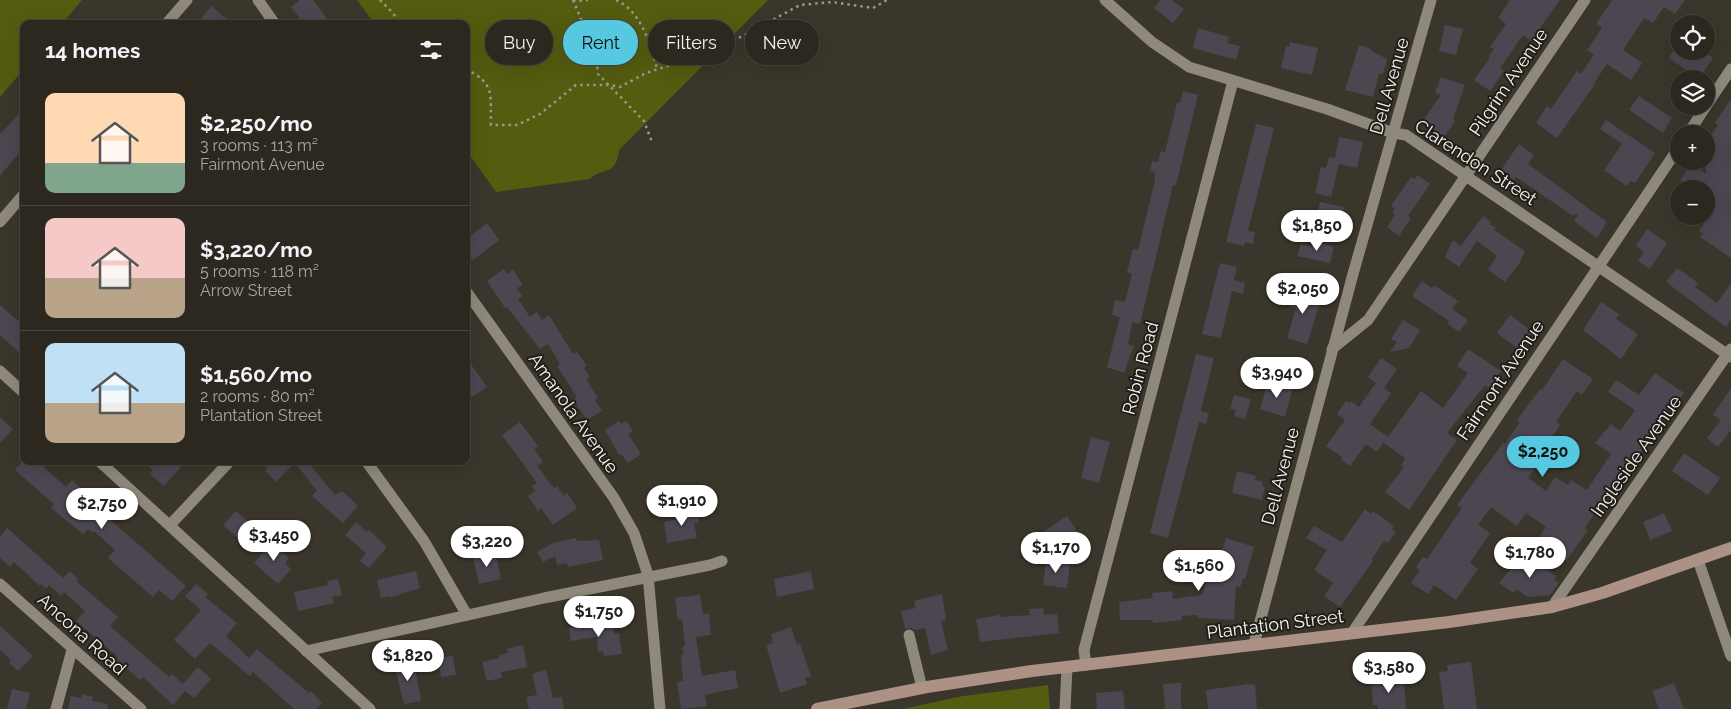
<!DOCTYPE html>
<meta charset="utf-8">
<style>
body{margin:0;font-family:Raleway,sans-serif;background:#343029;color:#f1f3f6;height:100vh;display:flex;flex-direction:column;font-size:19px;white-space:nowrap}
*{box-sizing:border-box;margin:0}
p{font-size:16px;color:#a6a6a5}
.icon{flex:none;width:28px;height:28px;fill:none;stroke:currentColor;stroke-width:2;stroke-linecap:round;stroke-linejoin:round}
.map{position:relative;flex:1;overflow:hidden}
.drawer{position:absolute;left:20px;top:20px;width:450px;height:445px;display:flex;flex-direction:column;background:#2c2820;border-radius:10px;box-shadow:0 5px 20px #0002,0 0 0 1px #48443e}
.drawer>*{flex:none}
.banner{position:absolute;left:485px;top:20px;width:475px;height:45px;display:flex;gap:10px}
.tools{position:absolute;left:1670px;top:15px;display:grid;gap:10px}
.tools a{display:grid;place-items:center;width:45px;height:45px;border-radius:50%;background:#2c2820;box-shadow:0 5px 20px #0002,0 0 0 1px #48443e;font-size:25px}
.price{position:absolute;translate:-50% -42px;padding:0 11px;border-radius:18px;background:#fff;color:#222;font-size:16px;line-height:32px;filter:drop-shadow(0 1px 2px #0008)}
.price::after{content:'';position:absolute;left:50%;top:30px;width:15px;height:11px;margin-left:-8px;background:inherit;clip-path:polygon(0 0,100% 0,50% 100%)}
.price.active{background:#56c9e1;color:#111}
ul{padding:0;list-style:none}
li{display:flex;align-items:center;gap:15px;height:125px;padding:0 25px}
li+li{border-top:1px solid #48443e}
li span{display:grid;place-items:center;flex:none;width:140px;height:100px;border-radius:10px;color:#555}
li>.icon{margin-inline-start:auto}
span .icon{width:60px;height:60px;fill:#fffc;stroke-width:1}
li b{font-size:21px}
h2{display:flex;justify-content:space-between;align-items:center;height:60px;padding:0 25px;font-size:21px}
.chip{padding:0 18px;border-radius:22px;background:#2c2820;box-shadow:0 5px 20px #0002,0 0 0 1px #48443e;font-size:18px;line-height:45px}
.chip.active{background:#56c9e1;color:#111}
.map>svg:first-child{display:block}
.green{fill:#545c10}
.building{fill:#4c4651}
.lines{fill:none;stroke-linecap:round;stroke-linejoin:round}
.path{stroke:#9c988f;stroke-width:2.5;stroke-dasharray:2.5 4;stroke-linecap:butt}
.street{stroke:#8e897c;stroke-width:11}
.secondary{stroke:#ad9185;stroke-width:12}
.labels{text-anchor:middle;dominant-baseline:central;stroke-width:4;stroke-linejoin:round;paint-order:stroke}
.street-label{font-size:18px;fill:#f6f3ec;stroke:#201e19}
</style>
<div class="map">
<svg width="1731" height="709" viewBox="0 0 1731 709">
<rect width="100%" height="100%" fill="#3a362b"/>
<g class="green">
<polygon points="0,0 82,0 62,24 24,24 24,69 0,97"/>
<path d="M357,0H768L619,150C616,178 602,166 590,179L496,192L466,150V24H375Z"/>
<polygon points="1048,685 1050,709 902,709 963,696"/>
</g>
<g class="building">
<polygon points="300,0 313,0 331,24 304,24 291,7"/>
<polygon points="1160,0 1172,0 1184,9 1173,23 1154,8"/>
<polygon points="1510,0 1560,0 1538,31 1540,32 1533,42 1523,35 1500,68 1504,71 1490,91 1474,80 1490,58 1488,57 1494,49 1490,47 1506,24 1498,18"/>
<polygon points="1612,0 1685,0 1675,14 1664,7 1653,23 1644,18 1623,50 1642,63 1631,80 1607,64 1594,83 1595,84 1557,138 1536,123 1547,106 1551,109 1577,71 1581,74 1594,55 1587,50 1602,28 1596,24"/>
<polygon points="211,6 233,24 197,24"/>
<polygon points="1445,25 1463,29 1456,55 1439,51"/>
<polygon points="1198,28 1229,37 1228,43 1240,46 1236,60 1193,48"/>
<polygon points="1290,42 1318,48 1312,75 1281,68 1286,46 1289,47"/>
<polygon points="1359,45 1371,49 1371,51 1387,59 1383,74 1379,73 1373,97 1345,90"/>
<polygon points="1673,51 1703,51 1713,58 1699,79 1669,58"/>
<polygon points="1441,77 1465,85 1453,119 1455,121 1444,137 1422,122 1441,95 1435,93"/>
<polygon points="1183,91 1198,95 1176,185 1173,185 1140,324 1132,322 1128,344 1134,346 1124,373 1107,367 1120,317 1112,315 1115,300 1125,302 1132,274 1127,272 1133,249 1138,250 1155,180 1155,172 1150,171 1152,161 1158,162 1161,151 1165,152 1177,103 1180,103"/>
<polygon points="1639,96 1672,118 1663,133 1629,110"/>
<polygon points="1731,99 1731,258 1700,237 1703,233 1699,231 1706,220 1706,189 1692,189 1680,180 1690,166 1693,168 1695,166 1706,174 1706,143 1718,125 1715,123"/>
<polygon points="24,109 24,147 0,176 0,134"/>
<polygon points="1606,120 1655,153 1635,183 1631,181 1627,186 1604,170 1622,144 1600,129"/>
<polygon points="1256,124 1274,128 1248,231 1255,232 1253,244 1245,242 1244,246 1226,242"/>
<polygon points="1339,137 1363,142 1357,168 1339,164 1331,197 1315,193 1321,167 1326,168 1329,157 1335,158"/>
<polygon points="1519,144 1534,155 1528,164 1607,222 1597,238 1574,221 1578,215 1576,214 1573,216 1516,177 1514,180 1501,170"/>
<polygon points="1417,175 1430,184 1408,216 1411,218 1399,236 1387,227 1395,215 1392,213 1395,209 1391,206 1411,177 1415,179"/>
<polygon points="1320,202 1344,207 1340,224 1319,220 1321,213 1318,212"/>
<polygon points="1483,216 1491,222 1490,224 1496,228 1494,230 1525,251 1519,264 1505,282 1488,270 1497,256 1477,241 1459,267 1445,257 1453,240 1461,246"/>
<polygon points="487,223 499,240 473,260 466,251 466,239"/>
<polygon points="1647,229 1667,243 1650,269 1638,261 1644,252 1636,246"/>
<polygon points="1314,241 1334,247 1330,263 1297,256 1301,244 1312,247"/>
<polygon points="1220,263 1237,267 1234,280 1245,283 1243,294 1232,291 1221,338 1202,334"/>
<polygon points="1677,268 1698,283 1695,287 1717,303 1731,283 1731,319 1726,327 1666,282"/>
<polygon points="504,269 507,274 513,270 523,285 517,288 522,296 518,299 530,317 537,312 542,320 549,315 573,354 577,352 587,366 584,368 590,377 586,379 598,398 595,400 602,411 587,420 573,399 577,397 557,366 560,364 548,344 540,349 507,307 505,308 487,281"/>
<polygon points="1422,281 1432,288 1434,285 1458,301 1452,309 1468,320 1459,332 1448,324 1449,321 1412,296"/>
<polygon points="1294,289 1322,296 1307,344 1287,338 1296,308 1290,306"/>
<polygon points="1601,302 1619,314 1616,319 1638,334 1621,359 1583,330"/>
<polygon points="0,305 24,326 24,357 0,335"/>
<polygon points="1510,315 1533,332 1520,350 1497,333"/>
<polygon points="1403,320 1420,330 1409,348 1390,352 1397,342 1391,339"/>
<polygon points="1468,349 1501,371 1489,388 1485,385 1447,433 1457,440 1409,510 1385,492 1404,467 1401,465 1405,458 1384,443 1385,440 1377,452 1366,444 1350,466 1341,460 1343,458 1326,446 1345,420 1337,414 1346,401 1349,403 1351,401 1359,407 1376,383 1368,377 1381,358 1397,369 1384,388 1391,393 1370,424 1388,437 1421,391 1443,408 1468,373 1457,366"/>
<polygon points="1196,354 1214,358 1201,411 1209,413 1206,424 1199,422 1168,538 1150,533"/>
<polygon points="466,357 487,387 466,401"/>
<polygon points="1563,359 1593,379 1582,395 1577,391 1556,422 1560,425 1538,457 1541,459 1528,478 1546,491 1555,477 1568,485 1571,480 1587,490 1611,454 1595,443 1611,424 1620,431 1635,410 1608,392 1616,380 1639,395 1655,373 1684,393 1674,406 1671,404 1658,421 1662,424 1630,466 1626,463 1585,528 1588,530 1566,561 1537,540 1546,527 1526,513 1517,526 1491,507 1478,525 1490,533 1470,563 1478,569 1456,600 1434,585 1428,594 1411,583 1420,570 1416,567 1423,557 1427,559 1462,508 1457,505 1503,443 1505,444 1520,422 1517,420 1540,389 1542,390"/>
<polygon points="1269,379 1277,385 1283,384 1293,387 1285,417 1260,409"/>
<polygon points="1731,388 1731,430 1718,447 1707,438 1721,420 1713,415"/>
<polygon points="1234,395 1251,399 1245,419 1234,416 1236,410 1230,409"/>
<polygon points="0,417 13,429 0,443"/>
<polygon points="619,421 621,424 626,421 633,431 628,434 641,454 628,463 621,454 619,455 605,430"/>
<polygon points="520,422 538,446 534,449 543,462 537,466 554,488 557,486 564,496 567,493 577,508 553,525 541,508 538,511 528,496 535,491 532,486 537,483 502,435"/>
<polygon points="1091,437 1110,442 1099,483 1081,478"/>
<polygon points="1684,453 1720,478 1708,495 1672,471"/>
<polygon points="23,461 37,461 66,487 72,480 110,514 107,517 186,586 172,601 159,590 153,597 108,558 115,550 94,531 93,533 88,529 83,534 51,508 54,504 15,470"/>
<polygon points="143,461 174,461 181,467 164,486 150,474 153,470"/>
<polygon points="261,461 307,461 335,495 342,491 358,506 343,523 312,496 317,491 295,463 276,482 265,471 268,468"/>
<polygon points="1237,471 1256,476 1255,480 1263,482 1262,486 1265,487 1262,500 1232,493"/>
<polygon points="1365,509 1371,514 1373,511 1394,526 1392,529 1396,532 1388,543 1384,541 1371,560 1373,561 1340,607 1324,596 1333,583 1314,570 1327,550 1306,538 1314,526 1342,542"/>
<polygon points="697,510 699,522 694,523 697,538 667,543 664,522 679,519 678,513"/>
<polygon points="236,511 255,528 243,542 223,525"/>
<polygon points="1664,513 1672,531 1650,540 1643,522"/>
<polygon points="1067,516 1078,533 1051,551 1040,534"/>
<polygon points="356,522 367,532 369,530 387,547 369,568 360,561 366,553 345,535"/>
<polygon points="7,528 63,578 70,571 78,579 76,581 118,617 110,626 169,677 172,674 183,684 198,667 211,679 194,698 185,691 173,705 143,677 140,680 116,659 118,657 76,621 85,611 64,592 61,596 49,585 46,588 41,584 40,586 14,562 10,567 0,558 0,537"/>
<polygon points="276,538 285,546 281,551 289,558 285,563 291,569 278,584 254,563"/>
<polygon points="576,538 577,541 599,540 603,560 568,567 567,563 557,565 555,556 543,562 537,552 553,543"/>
<polygon points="1226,538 1254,547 1245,579 1243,578 1240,588 1236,586 1234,620 1198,618 1197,615 1182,616 1182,620 1153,623 1153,620 1120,620 1119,602 1153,598 1152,593 1172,591 1173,599 1202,595 1212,562 1218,564"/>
<polygon points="495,552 501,579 479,584 473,557"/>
<polygon points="1527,557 1556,576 1554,579 1559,583 1550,595 1528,597 1516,589 1514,593 1499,583 1519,559 1523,562"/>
<polygon points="1046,561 1070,564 1067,588 1043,585"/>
<polygon points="416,571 420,588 389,598 389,596 381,598 377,580"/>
<polygon points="811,571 814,589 777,597 774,579"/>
<polygon points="338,579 342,595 332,597 334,603 298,611 294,592 328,585 327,581"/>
<polygon points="196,584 208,594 205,597 237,623 226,636 249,658 257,649 309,693 311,691 322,703 316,709 294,709 253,672 250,676 210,643 195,659 174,640 201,610 185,596"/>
<polygon points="942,594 946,620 941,621 948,650 931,655 925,628 915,630 911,628 905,629 901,611 916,608 914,601"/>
<polygon points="700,595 703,614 709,614 711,635 696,637 702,676 735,670 738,688 705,695 707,706 681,709 677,682 683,681 681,655 684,654 682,647 685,646 682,619 678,620 675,598"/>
<polygon points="1043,608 1044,615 1057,614 1059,633 980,642 976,619 1000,615 1000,617 1030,615 1029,609"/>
<polygon points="611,623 615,634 619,633 622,654 604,656 603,651 598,652 597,637 571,641 569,628"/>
<polygon points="0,626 33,656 18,671 9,663 11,660 0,650"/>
<polygon points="791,627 797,645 800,644 811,676 805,678 807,684 780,693 766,645 773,643 771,634"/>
<polygon points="523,645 527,667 501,672 502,678 487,681 482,662 499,658 498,655 508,653 507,649"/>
<polygon points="453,656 456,675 441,677 438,658"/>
<polygon points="414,661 421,701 404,704 394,664"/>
<polygon points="1471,662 1477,709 1444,709 1439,672 1448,671 1447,665"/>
<polygon points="546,670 553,698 562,697 564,709 529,709 526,697 537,695 532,674"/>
<polygon points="1404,678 1406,709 1378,709 1377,705 1373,705 1371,680"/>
<polygon points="1181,683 1181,709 1165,709 1163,684"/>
<polygon points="1674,683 1684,709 1659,709 1652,691"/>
<polygon points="1249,684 1255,685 1257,709 1208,709 1206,690"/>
<polygon points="12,689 30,693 26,709 7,709"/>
<polygon points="1123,691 1125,709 1097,709 1096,693"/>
<polygon points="82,694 93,697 92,701 108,704 107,709 68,709 71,696 81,698"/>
</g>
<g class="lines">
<g class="path">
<polyline points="380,0 393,13 400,24"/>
<polyline points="573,0 596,55 598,74 644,121 652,142"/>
<path d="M616,0C642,12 650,44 657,69"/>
<polyline points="573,1 588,0"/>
<path d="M466,69C496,84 490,95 491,125H517L540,114L576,85H610L620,87L646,73L683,61L743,36L800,5L832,2L873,8L887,0"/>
</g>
<g class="street">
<polyline points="258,0 275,24"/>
<polyline points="1105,0 1152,42 1189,67 1327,109 1393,133 1406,135 1731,357"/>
<polyline points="166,24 187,0"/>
<polyline points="1706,106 1731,69"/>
<polyline points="1688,134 1706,106"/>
<polyline points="0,222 24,194"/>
<polyline points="466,291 614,498 634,533 648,575 660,709"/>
<polyline points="1332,349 1368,320 1585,0"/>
<polyline points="0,371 24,393"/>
<polyline points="99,461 370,709"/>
<polyline points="366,461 424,541 467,615"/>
<polyline points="170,525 230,461"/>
<polyline points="1698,560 1731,656"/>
<polyline points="0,584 141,709"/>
<polyline points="1552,607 1731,349"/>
<polyline points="1352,633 1679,147"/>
<polyline points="909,635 922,688"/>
<polyline points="1254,644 1353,274 1431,0"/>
<polyline points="306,651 544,598 710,565 722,561"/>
<polyline points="1086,665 1084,650 1233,81"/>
<polyline points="56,709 72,650"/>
<polyline points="1065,709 1067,667"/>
</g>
<polyline class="secondary" points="817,709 927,687 1032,671 1449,622 1552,607 1602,593 1731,548"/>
</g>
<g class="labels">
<g class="street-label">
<text transform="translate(1508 82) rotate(-56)">Pilgrim Avenue</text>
<text transform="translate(1389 86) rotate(-74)">Dell Avenue</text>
<text transform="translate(1476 162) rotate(33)">Clarendon Street</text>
<text transform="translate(1140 368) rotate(-75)">Robin Road</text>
<text transform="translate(1500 380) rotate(-56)">Fairmont Avenue</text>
<text transform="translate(574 413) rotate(55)">Amanola Avenue</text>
<text transform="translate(1636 456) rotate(-55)">Ingleside Avenue</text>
<text transform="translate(1280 476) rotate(-75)">Dell Avenue</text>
<text transform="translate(1275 624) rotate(-7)">Plantation Street</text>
<text transform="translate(82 634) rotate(42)">Ancona Road</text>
</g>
</g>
</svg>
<div class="tools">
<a><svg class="icon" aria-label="locate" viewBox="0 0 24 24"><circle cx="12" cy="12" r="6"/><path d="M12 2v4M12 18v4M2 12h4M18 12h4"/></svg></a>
<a><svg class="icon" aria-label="layers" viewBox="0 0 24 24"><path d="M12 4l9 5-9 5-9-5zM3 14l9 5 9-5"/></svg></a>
<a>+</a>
<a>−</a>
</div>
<b class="price" style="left:1317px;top:252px">$1,850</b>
<b class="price" style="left:1303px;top:315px">$2,050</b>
<b class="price" style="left:1277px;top:399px">$3,940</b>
<b class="price active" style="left:1543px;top:478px">$2,250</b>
<b class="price" style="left:682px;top:527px">$1,910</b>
<b class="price" style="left:102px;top:530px">$2,750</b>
<b class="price" style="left:274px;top:562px">$3,450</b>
<b class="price" style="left:487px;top:568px">$3,220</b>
<b class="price" style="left:1056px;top:574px">$1,170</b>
<b class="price" style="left:1530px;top:579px">$1,780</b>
<b class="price" style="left:1199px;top:592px">$1,560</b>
<b class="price" style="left:599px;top:638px">$1,750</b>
<b class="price" style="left:408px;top:682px">$1,820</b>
<b class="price" style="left:1389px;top:694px">$3,580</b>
<div class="banner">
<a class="chip">Buy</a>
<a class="chip active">Rent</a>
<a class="chip">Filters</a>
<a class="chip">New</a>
</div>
<section class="drawer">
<h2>14 homes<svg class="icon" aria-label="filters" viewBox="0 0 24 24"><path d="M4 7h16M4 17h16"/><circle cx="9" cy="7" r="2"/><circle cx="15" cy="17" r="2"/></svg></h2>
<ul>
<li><span style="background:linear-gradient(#ffd9b3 70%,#7fa58c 0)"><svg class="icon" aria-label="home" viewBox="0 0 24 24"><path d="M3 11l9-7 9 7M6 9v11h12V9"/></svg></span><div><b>$2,250/mo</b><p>3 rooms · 113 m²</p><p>Fairmont Avenue</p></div></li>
<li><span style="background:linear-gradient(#f6c9c9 60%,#b9a48a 0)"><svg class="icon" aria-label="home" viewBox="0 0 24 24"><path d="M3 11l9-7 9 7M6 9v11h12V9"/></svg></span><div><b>$3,220/mo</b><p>5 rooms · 118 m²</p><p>Arrow Street</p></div></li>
<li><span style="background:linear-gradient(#bfe0f5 60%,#b9a48a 0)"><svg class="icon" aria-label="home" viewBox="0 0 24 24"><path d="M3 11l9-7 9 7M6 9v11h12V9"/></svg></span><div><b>$1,560/mo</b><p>2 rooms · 80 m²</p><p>Plantation Street</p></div></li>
</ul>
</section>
</div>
